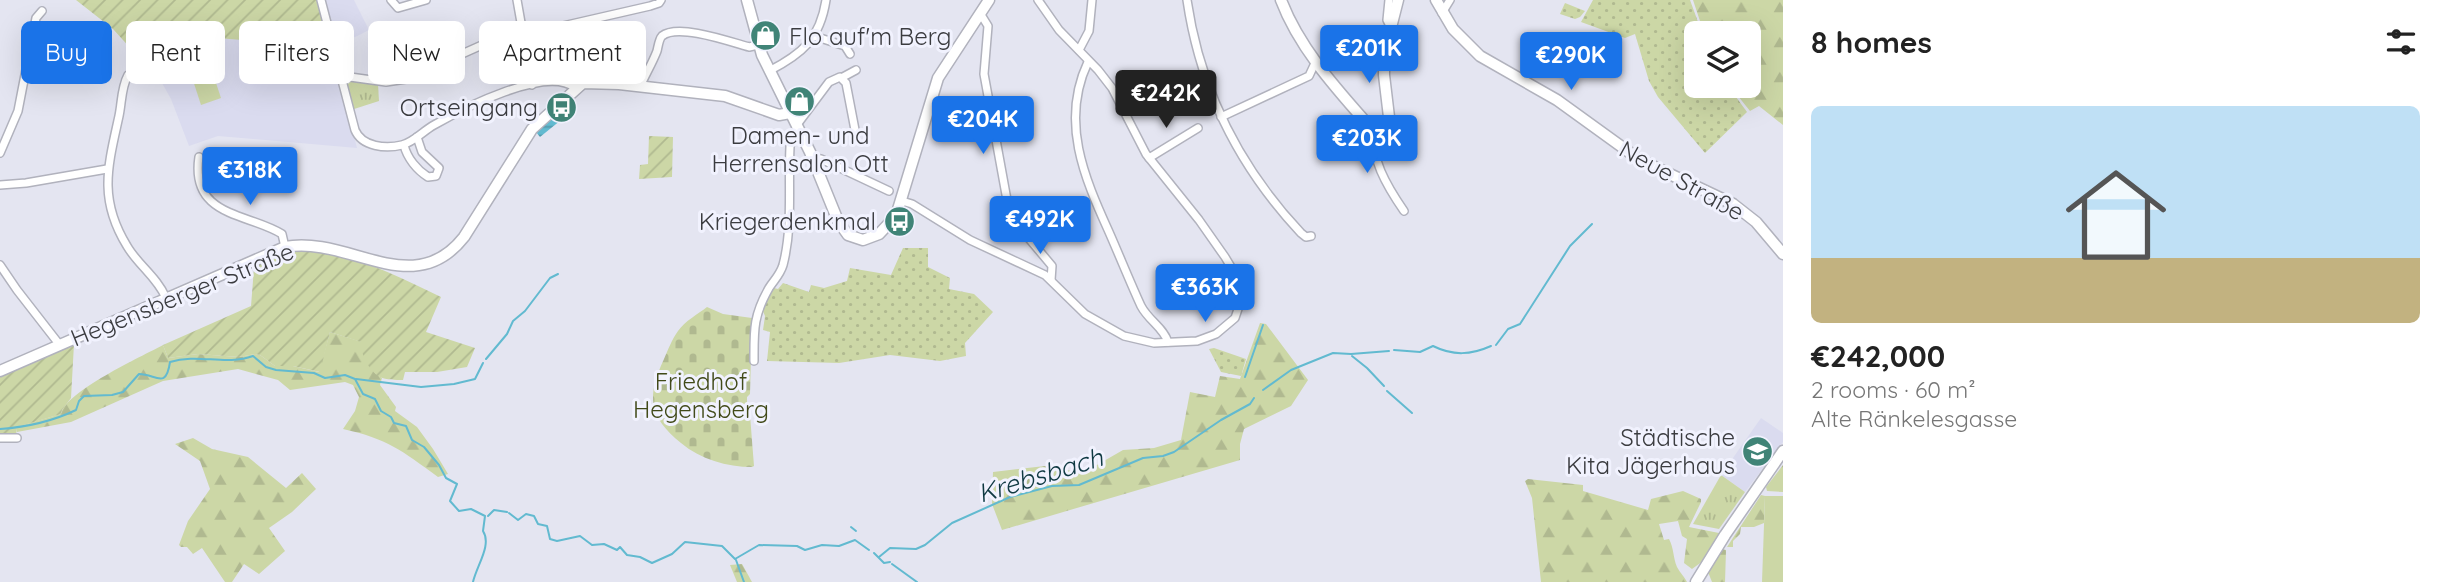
<!DOCTYPE html>
<meta charset="utf-8">
<style>
body{margin:0;font-family:Quicksand,sans-serif;background:#f2f2f2;color:#222;height:100vh;display:flex;flex-direction:column;font-size:26px;white-space:nowrap}
*{box-sizing:border-box;margin:0}
p{font-size:23px;color:#767676}
.icon{flex:none;width:38px;height:38px;fill:none;stroke:currentColor;stroke-width:2;stroke-linecap:round;stroke-linejoin:round}
.map{position:relative;flex:1;overflow:hidden}
.drawer{display:flex;flex-direction:column;background:#fff;width:665px}
.drawer>*{flex:none}
.banner{position:absolute;left:21px;top:21px;width:665px;height:63px;display:flex;gap:14px}
.buttons{position:absolute;left:1684px;top:21px;display:grid;gap:14px}
.buttons a{display:grid;place-items:center;width:77px;height:77px;border-radius:10px;background:#fff;box-shadow:0 7px 28px #0002;font-size:35px}
.price{position:absolute;translate:-50% -60px;padding:0 16px;border-radius:7px;background:#1a73e8;color:#fff;font-size:23px;line-height:46px;filter:drop-shadow(0 2px 4px #0008)}
.price::after{content:'';position:absolute;left:50%;top:42px;width:21px;height:16px;margin-left:-10px;background:inherit;clip-path:polygon(0 0,100% 0,50% 100%)}
.price.current{background:#222;color:#fff}
ul{padding:0;list-style:none}
li{display:grid;align-content:center;gap:14px;height:371px;padding:0 28px}
li+li{border-top:2px solid #e0e0e0}
li span{display:grid;place-items:center;height:217px;border-radius:10px;color:#555}
li>.icon{margin-inline-start:auto}
span .icon{width:126px;height:126px;fill:#fffc;stroke-width:1}
li b{font-size:30px}
h2{display:flex;justify-content:space-between;align-items:center;height:84px;padding:0 28px;font-size:30px}
.pill{padding:0 24px;border-radius:10px;background:#fff;box-shadow:0 7px 28px #0002;font-size:24px;line-height:63px}
.pill.current{background:#1a73e8;color:#fff}
main{display:flex;flex:1;min-height:0}
.map>svg:first-child{display:block}
.built{fill:#dadbef}
.grass{fill:url(#grass-dots)}
.forest{fill:url(#forest-firs)}
.cemetery{fill:url(#cemetery-stones)}
.park{fill:url(#park-tufts)}
.garden{fill:url(#garden-furrows)}
.pitch{fill:#ccd7a6}
.water{fill:url(#water-rules)}
.lines{fill:none;stroke-linecap:round;stroke-linejoin:round}
.stream{stroke:#62bad0;stroke-width:2}
.street-casing{stroke:#b1b2bd;stroke-width:10}
.secondary-casing{stroke:#b1b2bd;stroke-width:13}
.street{stroke:#fff;stroke-width:7}
.secondary{stroke:#fff;stroke-width:10}
.labels{text-anchor:middle;dominant-baseline:central;stroke-width:6;stroke-linejoin:round;paint-order:stroke}
.poi-label{font-size:24px;fill:#3b3c40;stroke:#f1f2fe;text-anchor:end}
.street-label{font-size:24px;fill:#3b3c40;stroke:#f1f2fe}
.park-label{font-size:24px;fill:#414a19;stroke:#f1f2fe}
.water-label{font-size:26px;font-style:italic;fill:#0f3942;stroke:#f1f2fe}
</style>
<main>
<div class="map">
<svg width="1783" height="582" viewBox="0 0 1783 582">
<defs>
<pattern id="grass-dots" width="8" height="8" patternUnits="userSpaceOnUse" patternTransform="scale(1.75)"><rect width="8" height="8" fill="#ccd7a6"/><path d="M2 2h.1M6 6h.1" fill="none" stroke="#b0b990" stroke-width="1.8" stroke-linecap="round"/></pattern>
<pattern id="forest-firs" width="22" height="20" patternUnits="userSpaceOnUse" patternTransform="scale(1.75)"><rect width="22" height="20" fill="#ccd7a6"/><path d="M5 1l3.5 6h-7zM16 11l3.5 6h-7z" fill="#b0b990"/></pattern>
<pattern id="cemetery-stones" width="16" height="16" patternUnits="userSpaceOnUse" patternTransform="scale(1.75)"><rect width="16" height="16" fill="#ccd7a6"/><path d="M2 7V4a2 2 0 0 1 4 0v3zM10 15v-3a2 2 0 0 1 4 0v3z" fill="#b0b990"/></pattern>
<pattern id="park-tufts" width="24" height="20" patternUnits="userSpaceOnUse" patternTransform="scale(1.75)"><rect width="24" height="20" fill="#ccd7a6"/><path d="M3 7l-1-3M5 7V3M7 7l1-3M15 17l-1-3M17 17v-4M19 17l1-3" fill="none" stroke="#b0b990"/></pattern>
<pattern id="garden-furrows" width="10" height="10" patternUnits="userSpaceOnUse" patternTransform="scale(1.75)"><rect width="10" height="10" fill="#ccd7a6"/><path d="M-1 1l2-2M0 10L10 0M9 11l2-2" fill="none" stroke="#b0b990"/></pattern>
<pattern id="water-rules" width="6" height="5" patternUnits="userSpaceOnUse" patternTransform="scale(1.75)"><rect width="6" height="5" fill="#62bad0"/><path d="M0 2.5h6" fill="none" stroke="#5298aa"/></pattern>
</defs>
<rect width="100%" height="100%" fill="#e4e5f1"/>
<g class="built">
<polygon points="322,0 354,0 369,30 335,47"/>
<polygon points="324,32 328,35 357,148 218,136 189,146 171,99 162,83 189,44 202,44 205,37 239,39 240,44 243,46"/>
<polygon points="1761,418 1783,433 1783,442 1745,492 1721,475"/>
</g>
<g class="grass">
<polygon points="1593,0 1690,0 1702,33 1696,33 1696,86 1728,86 1747,112 1705,153 1658,97 1649,81 1635,34 1625,38 1581,22"/>
<polygon points="1565,3 1585,11 1580,17 1575,19 1560,14"/>
<polygon points="903,248 928,248 928,267 950,278 949,289 974,294 993,312 965,343 966,356 940,361 890,355 839,363 767,361 770,332 763,330 765,316 762,309 774,288 778,289 783,283 809,292 811,285 824,288 847,281 850,268 891,275"/>
<polygon points="1214,348 1246,359 1241,376 1221,372 1209,349"/>
</g>
<g class="forest">
<polygon points="1693,0 1783,0 1783,125 1759,106 1750,111 1730,86 1748,86 1748,33 1704,33"/>
<polygon points="1260,323 1266,324 1308,380 1291,406 1244,429 1240,444 1240,460 1002,530 992,504 993,472 1045,466 1083,473 1123,450 1154,448 1181,440 1190,392 1215,397 1220,376 1240,379"/>
<path d="M330,332L362,342L375,373L382,378L380,385L396,407L395,411L417,427L433,449L448,474L438,477C401,450 388,439 343,429L355,411L359,397L353,385L345,382L290,390L278,380L238,369L163,381L71,422L17,432L16,427L61,414C66,391 141,357 163,345L168,358L198,354L239,357L255,354L260,355L275,366H293L319,372Z"/>
<polygon points="193,438 212,449 248,457 286,488 302,473 316,489 292,512 269,528 285,551 259,574 244,564 232,582 225,582 202,548 193,554 187,547 181,547 179,545 188,521 210,489 200,461 175,444"/>
<polygon points="1783,465 1783,492 1767,491 1766,487"/>
<path d="M1528,479L1583,485V491L1648,510L1651,499L1683,491L1701,499V502L1689,527L1719,533V535L1703,561L1692,569L1684,563L1687,539L1682,536L1678,521L1659,524L1664,540L1669,539C1674,548 1673,558 1677,567C1680,573 1684,576 1687,582H1541L1532,498L1525,481Z"/>
<polygon points="1761,495 1765,496 1764,523 1754,527 1741,527 1740,534 1733,541 1733,547 1727,547"/>
<polygon points="1722,549 1726,550 1725,582 1712,582 1708,572"/>
<polygon points="742,564 752,582 737,582 730,565"/>
</g>
<path class="cemetery" d="M707,307L723,314L752,318L750,394L747,397V410L750,415L754,466L752,467C727,467 700,459 681,443C649,417 646,397 664,359C668,350 672,339 678,331C685,321 698,314 707,307Z"/>
<g class="park">
<polygon points="352,81 378,84 379,101 351,110 345,86"/>
<polygon points="1721,475 1745,492 1719,529 1693,524"/>
</g>
<g class="garden">
<polygon points="76,0 319,0 325,26 324,29 246,42 242,40 205,37 202,44 189,44 162,83 113,29"/>
<polygon points="649,136 673,137 672,177 639,179 640,165 648,164"/>
<path d="M299,251C349,250 397,276 441,297L426,332L475,348L467,367L437,372H405L403,380C396,380 386,380 380,377C369,371 360,353 361,342L330,332L320,372L293,366H275L260,355L255,354L239,357L198,354L168,358L163,345L251,306L254,268L257,263Z"/>
<polygon points="74,344 71,398 62,410 61,414 17,427 16,436 0,436 0,377"/>
</g>
<g class="pitch">
<polygon points="208,59 221,98 201,105 188,65"/>
<polygon points="1765,496 1783,496 1783,582 1762,582"/>
</g>
<polygon class="water" points="556,113 561,120 540,137 536,132"/>
<g class="lines">
<g class="stream">
<polyline points="1496,345 1508,329 1520,324 1570,246 1592,224"/>
<path d="M1394,350L1420,352L1433,346C1453,356 1471,355 1491,346"/>
<polyline points="1352,356 1367,368 1384,386"/>
<polyline points="486,359 507,334 513,321 525,311 550,278 558,274"/>
<polyline points="1245,377 1263,325"/>
<polyline points="356,379 421,387 454,384 475,379 483,363"/>
<polyline points="1263,390 1291,370 1333,353 1351,354 1389,351"/>
<polyline points="1387,391 1412,413"/>
<path d="M0,429C28,427 51,422 76,410L79,401L84,396L112,395L123,392L139,374C156,374 166,390 170,362C198,353 225,366 253,356L266,367L276,370L314,373L325,378L345,375L355,379L363,394L375,399L381,411L391,417L394,423L406,426L412,440L424,447L439,465L446,478L457,484L450,501L459,511L471,509L485,516L483,531C492,545 477,565 473,582"/>
<polyline points="509,513 518,520 526,514 534,516 538,524 547,526 550,539 557,541 580,536 592,545 604,544 617,550 620,547 627,555 640,557 652,563 672,554 685,542 722,546 735,559 759,545 797,546 805,550 822,545 839,546 855,540 869,550"/>
<polyline points="488,516 494,510 507,512"/>
<polyline points="851,527 856,531"/>
<polyline points="874,553 884,563 890,562"/>
<polyline points="879,557 890,548 916,549 925,545 952,523 1010,497 1052,486 1079,485 1143,458 1163,456 1174,452 1221,420 1250,404 1254,398"/>
<polyline points="736,560 744,582"/>
<polyline points="892,564 917,582"/>
</g>
<defs>
<g id="street">
<path d="M321,0L355,130C362,147 386,149 402,145C414,142 423,131 434,125C462,109 547,65 575,88"/>
<polyline points="391,0 398,8 426,0"/>
<polyline points="517,0 532,85"/>
<path d="M1187,0C1200,89 1240,168 1301,233L1306,237L1311,236"/>
<polyline points="1389,0 1387,20 1391,28"/>
<polyline points="980,13 988,26 984,74 1007,200 1021,229 1052,266 1051,280"/>
<polyline points="1442,13 1450,0"/>
<polyline points="554,28 650,6 659,3 661,0"/>
<polyline points="814,36 845,46 850,54"/>
<polyline points="1079,50 1089,31 1092,0"/>
<path d="M1088,62C1060,121 1084,177 1109,232C1120,257 1130,282 1141,306C1149,321 1163,327 1168,342"/>
<path d="M769,71C802,54 820,39 826,0"/>
<path d="M128,75C121,88 122,102 119,116C108,166 98,199 127,246C138,265 157,277 166,298"/>
<polyline points="843,77 856,70"/>
<polyline points="341,78 350,77 386,82 406,79 482,45 522,31"/>
<path d="M640,87C645,75 652,64 657,51C658,47 659,39 662,36C678,23 731,42 749,47L758,45"/>
<polyline points="1221,117 1309,76 1316,61"/>
<polyline points="796,126 829,82 840,77 846,83 856,135"/>
<path d="M1372,126C1371,159 1386,185 1404,211"/>
<path d="M404,145C407,158 417,170 428,177L436,176L439,168L422,152L417,137"/>
<polyline points="0,153 18,111 36,18 42,11"/>
<path d="M199,157C190,217 248,213 282,234L285,247"/>
<polyline points="813,158 821,159 889,191"/>
<polyline points="1149,158 1198,128"/>
<polyline points="0,185 26,183 107,169"/>
<polyline points="902,201 912,204 970,240 1045,275 1085,314 1124,336 1154,343 1197,341 1216,334 1235,318 1242,297 1234,272 1225,257 1199,220 1146,154 1112,88 1098,70 1059,30 1038,0"/>
<polyline points="0,265 17,290 59,344"/>
<path d="M754,361C754,330 753,316 769,288C774,280 780,275 783,265C793,227 788,186 790,147L792,136L797,129"/>
<polyline points="0,438 17,438"/>
</g>
<g id="secondary">
<polyline points="747,0 762,55 810,152 838,221 848,235 863,240 879,234 896,216 938,78 989,0"/>
<path d="M1281,0C1298,45 1332,84 1364,120C1373,128 1384,131 1389,117L1384,75V55L1398,0"/>
<polyline points="1436,0 1453,29 1480,56 1557,100 1640,160 1733,204 1756,222 1783,254"/>
<path d="M0,371L285,247C349,235 413,302 464,237L532,129L583,83L619,84L725,96L779,115L790,113"/>
<polyline points="1696,582 1725,535 1783,451"/>
</g>
</defs>
<use href="#street" class="street-casing"/>
<use href="#secondary" class="secondary-casing"/>
<use href="#street" class="street"/>
<use href="#secondary" class="secondary"/>
</g>
<defs>
<symbol id="shop-disc" viewBox="-11 -11 22 22"><circle r="9.5" fill="#408477" stroke="#f1f2fe"/><path d="M-5-2.5h2.3a2.7 3.5 0 0 1 5.4 0H5L5.5 6h-11ZM-1.5-2.5h3a1.5 2.3 0 0 0-3 0Z" fill="#fff"/></symbol>
<symbol id="bus-disc" viewBox="-11 -11 22 22"><circle r="9.5" fill="#408477" stroke="#f1f2fe"/><path d="M-5-6H5V4H4V6H2V4H-2V6H-4V4H-5ZM-3.5-4V0h7V-4ZM-3.5 1.2v1.5H-2V1.2ZM2 1.2v1.5H3.5V1.2Z" fill="#fff"/></symbol>
<symbol id="school-disc" viewBox="-11 -11 22 22"><circle r="9.5" fill="#408477" stroke="#f1f2fe"/><path d="M0-5L7-2L0 1L-7-2ZM-4 1L0 2.5L4 1V4Q0 6-4 4Z" fill="#fff"/></symbol>
</defs>
<g fill-rule="evenodd">
<use href="#shop-disc" x="748" y="18" width="35" height="35"/>
<use href="#shop-disc" x="782" y="84" width="35" height="35"/>
<use href="#bus-disc" x="544" y="90" width="35" height="35"/>
<use href="#bus-disc" x="882" y="204" width="35" height="35"/>
<use href="#school-disc" x="1740" y="434" width="35" height="35"/>
</g>
<g class="labels">
<g class="poi-label">
<text x="789" y="36" text-anchor="start">Flo auf'm Berg</text>
<text x="538" y="107">Ortseingang</text>
<text x="800" y="135" text-anchor="middle">Damen- und<tspan x="800" dy="28">Herrensalon Ott</tspan></text>
<text x="876" y="221">Kriegerdenkmal</text>
<text x="1735" y="437">Städtische<tspan x="1735" dy="28">Kita Jägerhaus</tspan></text>
</g>
<g class="street-label">
<text transform="translate(1682 180) rotate(29)">Neue Straße</text>
<text transform="translate(182 294) rotate(-22)">Hegensberger Straße</text>
</g>
<g class="park-label">
<text x="701" y="381">Friedhof<tspan x="701" dy="28">Hegensberg</tspan></text>
</g>
<g class="water-label">
<text transform="translate(1040 475) rotate(-17)">Krebsbach</text>
</g>
</g>
</svg>
<div class="buttons">
<a><svg class="icon" aria-label="layers" viewBox="0 0 24 24"><path d="M12 4l9 5-9 5-9-5zM3 14l9 5 9-5"/></svg></a>
</div>
<b class="price" style="left:1369px;top:85px">€201K</b>
<b class="price" style="left:1571px;top:92px">€290K</b>
<b class="price current" style="left:1166px;top:130px">€242K</b>
<b class="price" style="left:983px;top:156px">€204K</b>
<b class="price" style="left:1367px;top:175px">€203K</b>
<b class="price" style="left:250px;top:207px">€318K</b>
<b class="price" style="left:1040px;top:256px">€492K</b>
<b class="price" style="left:1205px;top:324px">€363K</b>
<div class="banner">
<a class="pill current">Buy</a>
<a class="pill">Rent</a>
<a class="pill">Filters</a>
<a class="pill">New</a>
<a class="pill">Apartment</a>
</div>
</div>
<section class="drawer">
<h2>8 homes<svg class="icon" aria-label="filters" viewBox="0 0 24 24"><path d="M4 7h16M4 17h16"/><circle cx="9" cy="7" r="2"/><circle cx="15" cy="17" r="2"/></svg></h2>
<ul>
<li><span style="background:linear-gradient(#bfe0f5 70%,#c2b280 0)"><svg class="icon" aria-label="home" viewBox="0 0 24 24"><path d="M3 11l9-7 9 7M6 9v11h12V9"/></svg></span><div><b>€242,000</b><p>2 rooms · 60 m²</p><p>Alte Ränkelesgasse</p></div></li>
</ul>
</section>
</main>
